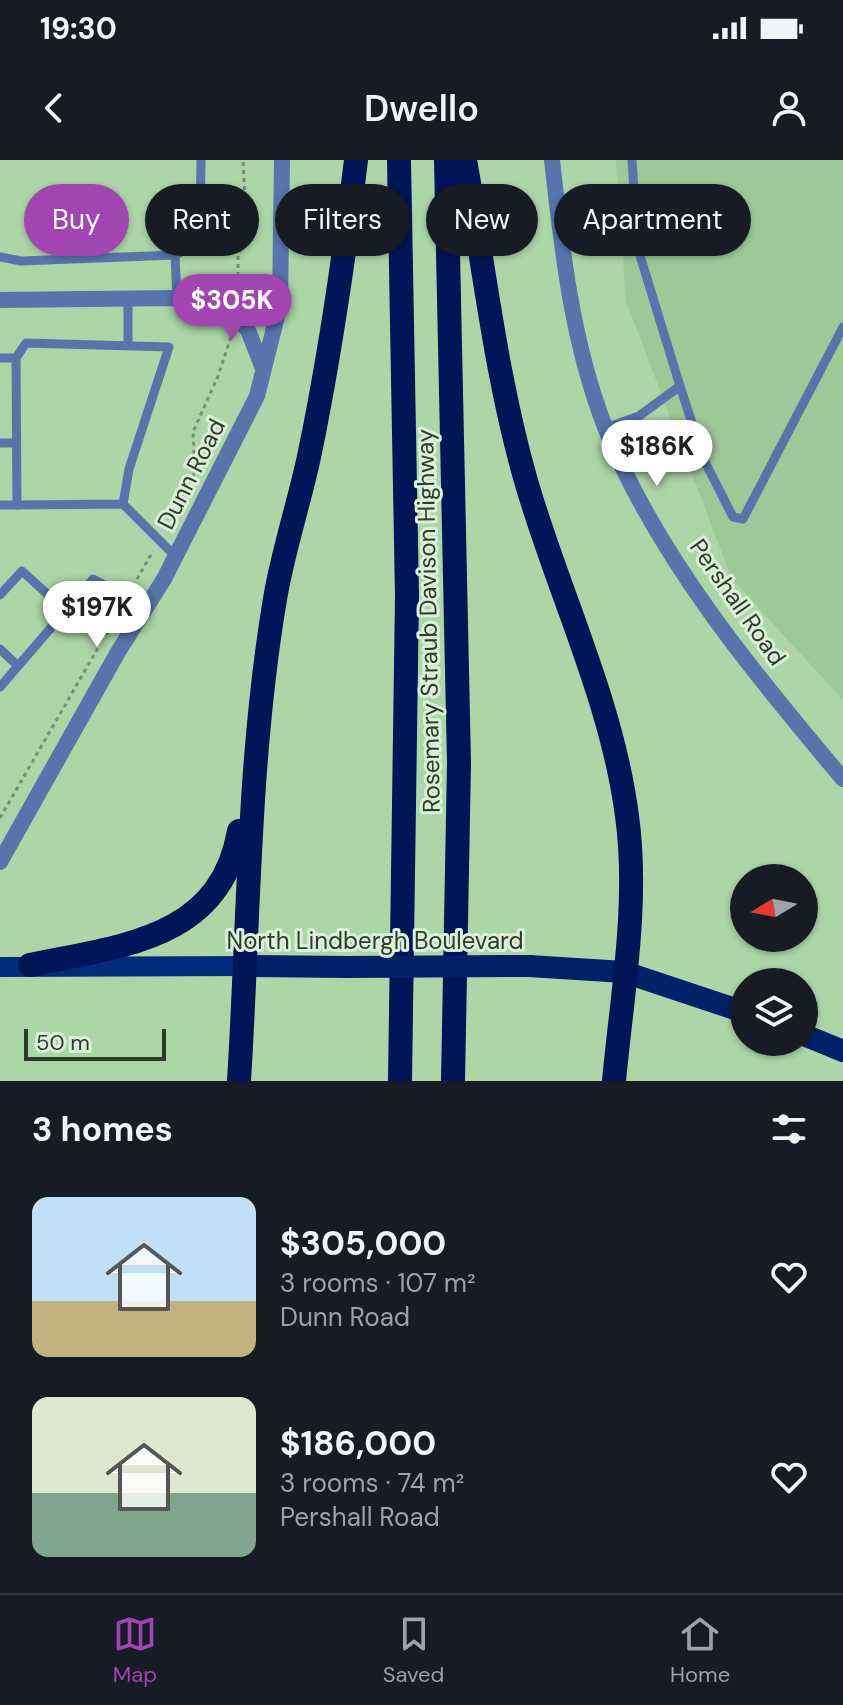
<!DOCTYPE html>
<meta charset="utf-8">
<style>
body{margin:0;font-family:"DM Sans",sans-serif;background:#20242c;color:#f1f3f6;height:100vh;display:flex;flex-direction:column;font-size:30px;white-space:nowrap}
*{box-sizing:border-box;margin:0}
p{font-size:26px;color:#9ea1a6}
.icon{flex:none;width:44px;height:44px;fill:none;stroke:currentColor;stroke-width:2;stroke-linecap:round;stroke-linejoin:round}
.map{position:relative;height:921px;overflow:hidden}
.panel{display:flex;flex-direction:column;background:#171b24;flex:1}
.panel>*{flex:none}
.guide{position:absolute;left:24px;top:24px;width:796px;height:72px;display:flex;gap:16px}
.needle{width:52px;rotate:260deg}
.buttons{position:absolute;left:730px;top:704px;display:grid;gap:16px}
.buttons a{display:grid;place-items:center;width:88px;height:88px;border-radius:50%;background:#171b24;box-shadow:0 2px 6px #0004;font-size:40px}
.scale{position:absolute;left:24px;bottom:20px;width:142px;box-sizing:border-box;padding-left:8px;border:4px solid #2c3d2a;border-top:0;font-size:22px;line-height:28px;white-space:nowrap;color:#2c3d2a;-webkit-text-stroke:6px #daf0d7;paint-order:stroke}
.price{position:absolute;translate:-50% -68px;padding:0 18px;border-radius:28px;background:#fff;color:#222;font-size:26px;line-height:52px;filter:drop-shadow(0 2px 4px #0008)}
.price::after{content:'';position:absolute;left:50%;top:48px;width:24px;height:18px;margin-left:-12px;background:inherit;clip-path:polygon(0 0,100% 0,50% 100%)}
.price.on{background:#a146b0;color:#fff}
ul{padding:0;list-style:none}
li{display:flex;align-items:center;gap:24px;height:200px;padding:0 32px}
li span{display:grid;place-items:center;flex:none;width:224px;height:160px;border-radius:16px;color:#555}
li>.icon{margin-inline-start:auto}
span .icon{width:96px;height:96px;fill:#fffc;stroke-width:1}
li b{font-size:34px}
h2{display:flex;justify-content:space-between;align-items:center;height:96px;padding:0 32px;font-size:34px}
.chip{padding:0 28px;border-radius:36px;background:#171b24;box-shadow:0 2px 6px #0004;font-size:28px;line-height:72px}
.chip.on{background:#a146b0;color:#fff}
.status{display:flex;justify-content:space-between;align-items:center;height:56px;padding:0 40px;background:#171b24;direction:ltr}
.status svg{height:22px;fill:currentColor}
header{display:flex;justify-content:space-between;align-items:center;height:104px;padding:0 32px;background:#171b24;font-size:36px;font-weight:600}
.tab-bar{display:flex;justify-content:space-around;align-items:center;height:112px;border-top:2px solid #363941;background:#171b24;font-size:22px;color:#9ea1a6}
.tab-bar a{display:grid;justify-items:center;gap:4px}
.tab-bar .on{color:#a146b0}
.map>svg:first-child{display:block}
.built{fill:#9cca96}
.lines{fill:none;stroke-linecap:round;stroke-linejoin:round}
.path{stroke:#73926f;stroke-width:3;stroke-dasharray:4 4;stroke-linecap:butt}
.service{stroke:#5675ad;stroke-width:9}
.minor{stroke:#5675ad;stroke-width:16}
.tertiary{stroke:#5675ad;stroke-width:16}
.primary{stroke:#022b7c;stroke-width:20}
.trunk{stroke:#01206a;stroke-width:22}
.motorway{stroke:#001458;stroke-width:24}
.trunk-bridge{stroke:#01206a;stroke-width:22}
.labels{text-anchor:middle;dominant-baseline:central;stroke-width:6;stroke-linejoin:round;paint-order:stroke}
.street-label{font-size:24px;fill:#2c3d2a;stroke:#daf0d7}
</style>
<div class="status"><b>19:30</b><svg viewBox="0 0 49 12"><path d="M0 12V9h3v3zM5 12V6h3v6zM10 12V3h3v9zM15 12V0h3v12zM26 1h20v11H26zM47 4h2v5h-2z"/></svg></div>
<header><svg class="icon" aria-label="back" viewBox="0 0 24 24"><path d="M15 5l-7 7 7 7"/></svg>Dwello<svg class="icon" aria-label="person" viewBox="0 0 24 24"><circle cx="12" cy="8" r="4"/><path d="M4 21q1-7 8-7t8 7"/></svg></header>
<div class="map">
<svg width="843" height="921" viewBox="0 0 843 921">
<rect width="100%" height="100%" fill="#abd6a6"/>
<polygon class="built" points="616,0 843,0 843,540 732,419 626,141"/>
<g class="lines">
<g class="path">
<polyline points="238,124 238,95 247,75 243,0"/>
<polyline points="167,367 195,312 193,272 218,216 231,177"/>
<polyline points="133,426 153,391"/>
<polyline points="106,475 120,450"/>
<polyline points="0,658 98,488"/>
</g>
<g class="service">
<polyline points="632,0 638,89 680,226"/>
<polyline points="175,95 191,87 200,76 201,0"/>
<polyline points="0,97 21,101 175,95 177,138"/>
<polyline points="128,138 128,184"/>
<polyline points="0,198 16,198"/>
<polyline points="606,268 639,256 680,226 704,300 733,357 743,359 843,167"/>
<polyline points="0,283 16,283"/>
<polyline points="123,344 17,345 16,198 26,183 169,187 129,309 123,344 176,397"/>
<polyline points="0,345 17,345"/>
<polyline points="0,435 22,411 66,451"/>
<polyline points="0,489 18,506"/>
<polyline points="0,527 93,419 147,447"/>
</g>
<polyline class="minor" points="0,140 177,138 280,144"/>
<g class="tertiary">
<path d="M552,0C562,91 572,182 605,267C655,394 755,515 843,619"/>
<polyline points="221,140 248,170 263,209"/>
<polyline points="0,702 118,492 164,419 257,236 280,144 282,0"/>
</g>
<polyline class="primary" points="0,807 246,806"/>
<g class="trunk">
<polyline points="246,806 346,807"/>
<polyline points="529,806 624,812 744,852"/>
<polyline points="804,875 843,891"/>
</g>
<g class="motorway">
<polyline points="399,0 407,436 400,921"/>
<polyline points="446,0 459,603 453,921"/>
<path d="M465,0C484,106 496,217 526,321C558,432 612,540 627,656C639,742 622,835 614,921"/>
<path d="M30,805C118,786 220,781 239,671"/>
<path d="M239,921C249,760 248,599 275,439C283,390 300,341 310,292C330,195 344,98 356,0"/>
</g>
<polyline class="trunk-bridge" points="346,807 529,806"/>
</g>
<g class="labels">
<g class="street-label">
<text transform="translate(191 314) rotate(-63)">Dunn Road</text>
<text transform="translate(738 442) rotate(55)">Pershall Road</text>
<text transform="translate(428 461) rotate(-91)">Rosemary Straub Davison Highway</text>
<text x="375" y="780">North Lindbergh Boulevard</text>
</g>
</g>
</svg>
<div class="buttons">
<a><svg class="needle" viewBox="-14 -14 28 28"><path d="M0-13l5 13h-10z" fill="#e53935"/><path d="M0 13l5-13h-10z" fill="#9ea1a6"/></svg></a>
<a><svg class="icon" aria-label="layers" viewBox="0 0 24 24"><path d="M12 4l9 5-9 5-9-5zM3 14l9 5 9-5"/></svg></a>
</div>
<div class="scale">50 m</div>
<b class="price on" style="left:232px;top:182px">$305K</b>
<b class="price" style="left:657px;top:328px">$186K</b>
<b class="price" style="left:97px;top:489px">$197K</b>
<div class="guide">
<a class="chip on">Buy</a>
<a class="chip">Rent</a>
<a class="chip">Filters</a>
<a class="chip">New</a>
<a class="chip">Apartment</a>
</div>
</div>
<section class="panel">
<h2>3 homes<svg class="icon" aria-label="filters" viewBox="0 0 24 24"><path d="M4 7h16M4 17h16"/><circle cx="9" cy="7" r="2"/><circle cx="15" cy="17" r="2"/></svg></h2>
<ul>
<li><span style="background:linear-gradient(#bfe0f5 65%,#c2b280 0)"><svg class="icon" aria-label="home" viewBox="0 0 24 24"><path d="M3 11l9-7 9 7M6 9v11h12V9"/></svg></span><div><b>$305,000</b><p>3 rooms · 107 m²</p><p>Dunn Road</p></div><svg class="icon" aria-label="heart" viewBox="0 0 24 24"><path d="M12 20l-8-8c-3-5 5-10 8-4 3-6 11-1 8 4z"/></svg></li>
<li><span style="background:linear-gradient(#dfe7d0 60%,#7fa58c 0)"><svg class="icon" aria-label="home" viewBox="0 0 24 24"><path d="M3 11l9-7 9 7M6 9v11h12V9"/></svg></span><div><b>$186,000</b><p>3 rooms · 74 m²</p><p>Pershall Road</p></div><svg class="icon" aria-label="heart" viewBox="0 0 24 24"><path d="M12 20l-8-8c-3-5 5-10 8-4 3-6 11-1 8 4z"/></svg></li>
</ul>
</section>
<nav class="tab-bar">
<a class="on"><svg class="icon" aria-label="map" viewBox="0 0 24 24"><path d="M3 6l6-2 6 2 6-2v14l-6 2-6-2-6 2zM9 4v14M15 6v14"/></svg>Map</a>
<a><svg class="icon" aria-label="saved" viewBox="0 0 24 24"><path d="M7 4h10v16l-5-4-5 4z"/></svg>Saved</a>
<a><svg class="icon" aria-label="home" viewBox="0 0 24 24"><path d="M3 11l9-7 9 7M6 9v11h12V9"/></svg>Home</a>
</nav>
